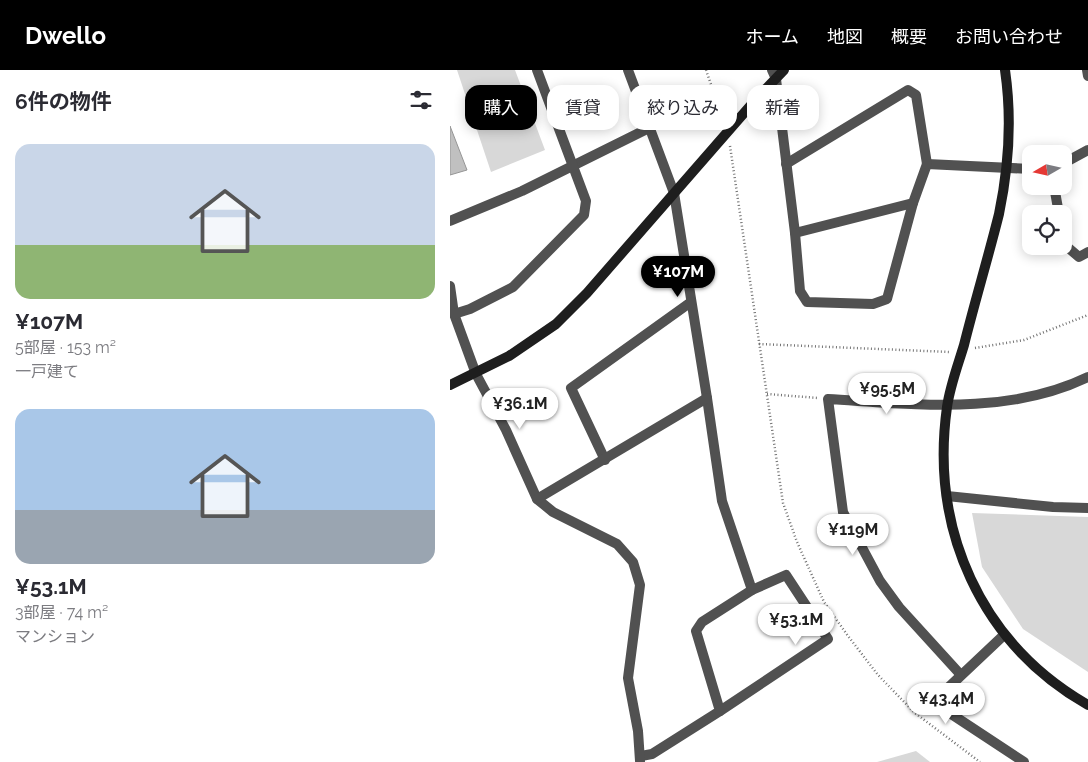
<!DOCTYPE html>
<html lang="ja">
<meta charset="utf-8">
<style>
body{margin:0;font-family:Raleway,"Noto Sans JP",sans-serif;background:#f7f7f7;color:#2b2b33;height:100vh;display:flex;flex-direction:column;font-size:19px;white-space:nowrap}
*{box-sizing:border-box;margin:0}
p{font-size:16px;color:#7c7c81}
.icon{flex:none;width:28px;height:28px;fill:none;stroke:currentColor;stroke-width:2;stroke-linecap:round;stroke-linejoin:round}
.map{position:relative;flex:1;overflow:hidden}
.drawer{display:flex;flex-direction:column;background:#fff;width:450px}
.drawer>*{flex:none}
.guide{position:absolute;left:15px;top:15px;width:475px;height:45px;display:flex;gap:10px}
.needle{width:32px;rotate:261deg}
.tools{position:absolute;left:572px;top:75px;display:grid;gap:10px}
.tools a{display:grid;place-items:center;width:50px;height:50px;border-radius:10px;background:#fff;box-shadow:0 2px 12px #0003;font-size:25px}
.price{position:absolute;translate:-50% -42px;padding:0 11px;border-radius:18px;background:#fff;color:#222;font-size:16px;line-height:32px;filter:drop-shadow(0 1px 2px #0008)}
.price::after{content:'';position:absolute;left:50%;top:30px;width:15px;height:11px;margin-left:-8px;background:inherit;clip-path:polygon(0 0,100% 0,50% 100%)}
.price.selected{background:#000;color:#fff}
ul{padding:0;list-style:none}
li{display:grid;align-content:center;gap:10px;height:265px;padding:0 15px}
li span{display:grid;place-items:center;height:155px;border-radius:15px;color:#555}
li>.icon{margin-inline-start:auto}
span .icon{width:90px;height:90px;fill:#fffc;stroke-width:1}
li b{font-size:21px}
h2{display:flex;justify-content:space-between;align-items:center;height:60px;padding:0 15px;font-size:21px}
.pill{padding:0 18px;border-radius:15px;background:#fff;box-shadow:0 2px 12px #0003;font-size:18px;line-height:45px}
.pill.selected{background:#000;color:#fff}
header{display:flex;align-items:center;gap:30px;box-sizing:border-box;height:70px;padding:0 25px;background:#000;color:#fff}
header strong{font-size:24px}
nav{display:flex;gap:28px;margin-inline-start:auto;font-size:18px}
main{display:flex;flex:1;min-height:0}
.map>svg:first-child{display:block}
.green{fill:#d8d8d8}
.building{fill:#c0c0c0;stroke:#959595}
.lines{fill:none;stroke-linecap:round;stroke-linejoin:round}
.path{stroke:#737373;stroke-width:2.5;stroke-dasharray:1 2.5;stroke-linecap:butt}
.street{stroke:#515151;stroke-width:10}
.secondary{stroke:#1e1e1e;stroke-width:10}
</style>
<header>
<strong>Dwello</strong>
<nav><a>ホーム</a><a>地図</a><a>概要</a><a>お問い合わせ</a></nav>
</header>
<main>
<section class="drawer">
<h2>6件の物件<svg class="icon" aria-label="filters" viewBox="0 0 24 24"><path d="M4 7h16M4 17h16"/><circle cx="9" cy="7" r="2"/><circle cx="15" cy="17" r="2"/></svg></h2>
<ul>
<li><span style="background:linear-gradient(#c9d6e8 65%,#8fb573 0)"><svg class="icon" aria-label="home" viewBox="0 0 24 24"><path d="M3 11l9-7 9 7M6 9v11h12V9"/></svg></span><div><b>¥107M</b><p>5部屋 · 153 m²</p><p>一戸建て</p></div></li>
<li><span style="background:linear-gradient(#a9c7e8 65%,#9aa5b1 0)"><svg class="icon" aria-label="home" viewBox="0 0 24 24"><path d="M3 11l9-7 9 7M6 9v11h12V9"/></svg></span><div><b>¥53.1M</b><p>3部屋 · 74 m²</p><p>マンション</p></div></li>
</ul>
</section>
<div class="map">
<svg width="638" height="692" viewBox="0 0 638 692">
<rect width="100%" height="100%" fill="#fff"/>
<g class="green">
<polygon points="7,0 65,0 95,80 41,102"/>
<polygon points="522,443 638,447 638,602 573,559 532,497"/>
<polygon points="466,681 480,692 427,692"/>
</g>
<polygon class="building" points="0,56 17,100 0,105"/>
<g class="lines">
<g class="path">
<polyline points="256,0 273,49"/>
<polyline points="280,76 333,433 347,472 374,532 398,566 428,605 465,643 530,692"/>
<polyline points="309,274 500,282"/>
<polyline points="525,278 574,270 638,245"/>
<polyline points="317,324 368,328"/>
</g>
<g class="street">
<polyline points="178,0 224,123 257,328 272,431 302,520 252,552 246,561 270,641 202,684 191,686"/>
<polyline points="322,0 326,9 345,163 463,133 477,94 581,99"/>
<polyline points="637,0 638,6"/>
<polyline points="614,93 638,80"/>
<polyline points="336,94 458,20 466,25 477,94"/>
<polyline points="604,116 609,144"/>
<polyline points="0,151 72,121 199,58"/>
<polyline points="345,163 350,221 357,232 423,234 437,229 463,133"/>
<polyline points="614,170 615,175 629,187 638,182"/>
<polyline points="0,216 4,244 26,304 56,360 87,429 103,442 167,474 183,492 190,515 178,608 188,661 190,691"/>
<polyline points="4,244 20,239 63,217 134,145 136,131 87,0"/>
<polyline points="155,390 121,318 241,232"/>
<polyline points="497,426 603,437 638,438"/>
<polyline points="87,429 257,328"/>
<polyline points="554,565 483,632 574,692"/>
<path d="M510,604L449,537L430,511L393,442L378,329C464,334 558,346 638,307"/>
<polyline points="270,641 378,569 336,505 302,520"/>
</g>
<g class="secondary">
<path d="M555,0C562,48 559,96 549,144C538,188 525,231 514,275C508,295 500,316 497,337C480,459 530,573 638,635"/>
<polyline points="0,315 59,286 106,254 137,223 308,27 334,0"/>
</g>
</g>
</svg>
<div class="tools">
<a><svg class="needle" viewBox="-14 -14 28 28"><path d="M0-13l5 13h-10z" fill="#e53935"/><path d="M0 13l5-13h-10z" fill="#7c7c81"/></svg></a>
<a><svg class="icon" aria-label="locate" viewBox="0 0 24 24"><circle cx="12" cy="12" r="6"/><path d="M12 2v4M12 18v4M2 12h4M18 12h4"/></svg></a>
</div>
<b class="price selected" style="left:228px;top:228px">¥107M</b>
<b class="price" style="left:437px;top:345px">¥95.5M</b>
<b class="price" style="left:70px;top:360px">¥36.1M</b>
<b class="price" style="left:403px;top:486px">¥119M</b>
<b class="price" style="left:346px;top:576px">¥53.1M</b>
<b class="price" style="left:496px;top:655px">¥43.4M</b>
<div class="guide">
<a class="pill selected">購入</a>
<a class="pill">賃貸</a>
<a class="pill">絞り込み</a>
<a class="pill">新着</a>
</div>
</div>
</main>
